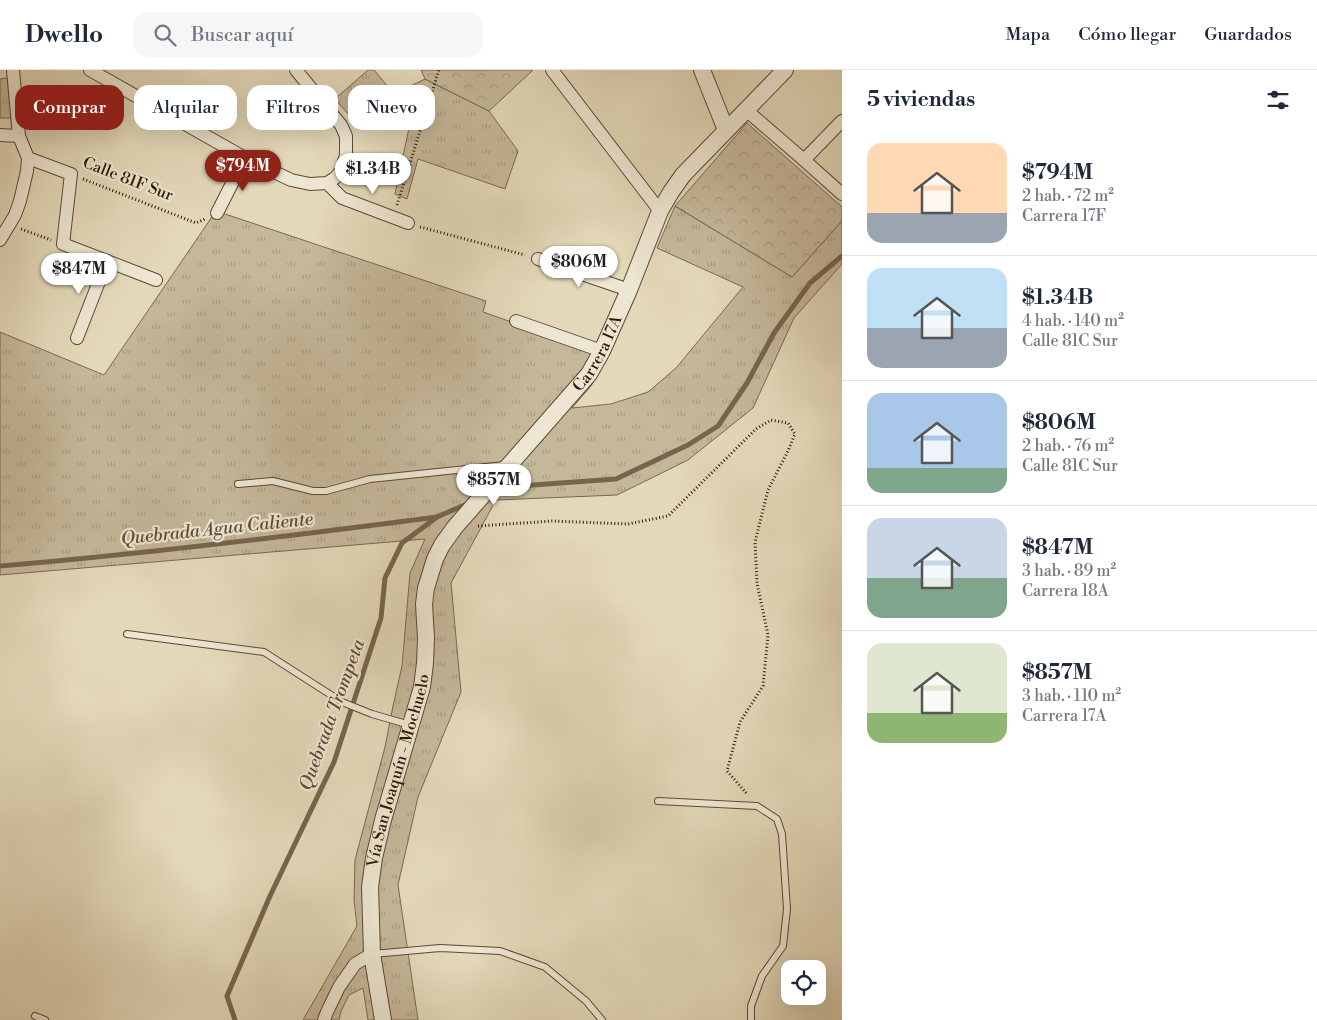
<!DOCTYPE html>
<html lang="es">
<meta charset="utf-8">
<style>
body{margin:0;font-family:"Libre Bodoni",serif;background:#f6f6f7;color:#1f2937;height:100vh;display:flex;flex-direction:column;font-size:19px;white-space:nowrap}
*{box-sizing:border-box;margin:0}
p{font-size:16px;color:#747a83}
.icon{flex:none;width:28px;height:28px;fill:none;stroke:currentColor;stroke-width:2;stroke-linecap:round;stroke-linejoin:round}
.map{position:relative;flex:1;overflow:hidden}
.side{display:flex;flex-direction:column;background:#fff;width:475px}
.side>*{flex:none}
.hud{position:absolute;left:15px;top:15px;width:475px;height:45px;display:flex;gap:10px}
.fabs{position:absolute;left:781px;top:890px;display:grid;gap:10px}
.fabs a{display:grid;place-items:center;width:45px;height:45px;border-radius:10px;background:#fff;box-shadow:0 5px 20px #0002;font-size:25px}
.price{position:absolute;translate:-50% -42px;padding:0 11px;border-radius:18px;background:#fff;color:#222;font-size:16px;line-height:32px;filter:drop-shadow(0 1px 2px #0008)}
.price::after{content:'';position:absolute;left:50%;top:30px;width:15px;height:11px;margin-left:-8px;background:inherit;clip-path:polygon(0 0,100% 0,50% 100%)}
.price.selected{background:#8f2418;color:#fff}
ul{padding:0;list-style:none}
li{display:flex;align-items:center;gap:15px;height:125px;padding:0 25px}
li+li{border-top:1px solid #e0e1e3}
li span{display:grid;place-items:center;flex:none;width:140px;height:100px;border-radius:15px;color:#555}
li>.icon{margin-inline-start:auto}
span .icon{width:60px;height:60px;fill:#fffc;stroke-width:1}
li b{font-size:21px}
h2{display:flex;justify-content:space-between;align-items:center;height:60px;padding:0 25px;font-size:21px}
.chip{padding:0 18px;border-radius:15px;background:#fff;box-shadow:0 5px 20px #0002;font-size:18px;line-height:45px}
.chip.selected{background:#8f2418;color:#fff}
header{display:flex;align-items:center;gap:30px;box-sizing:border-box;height:70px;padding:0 25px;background:#fff;border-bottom:1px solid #e0e1e3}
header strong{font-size:24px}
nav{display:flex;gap:28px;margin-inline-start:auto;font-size:18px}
.search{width:350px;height:45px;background:#f6f6f7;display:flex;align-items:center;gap:12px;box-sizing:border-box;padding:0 18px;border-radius:15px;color:#747a83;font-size:19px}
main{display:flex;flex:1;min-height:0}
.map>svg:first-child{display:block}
.grass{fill:url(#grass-tufts);stroke:#7a6850}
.park{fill:url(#park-crowns);stroke:#7a6850}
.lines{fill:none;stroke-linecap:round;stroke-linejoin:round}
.stream{stroke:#77644c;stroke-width:5}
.service-casing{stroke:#5d4832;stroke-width:8}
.minor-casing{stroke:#5d4832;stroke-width:14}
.tertiary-casing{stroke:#5d4832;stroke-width:18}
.path{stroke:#301805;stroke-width:3;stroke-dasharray:1 2.5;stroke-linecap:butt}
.service{stroke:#ede6d2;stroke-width:6}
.minor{stroke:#ede6d2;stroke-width:12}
.tertiary{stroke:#ede6d2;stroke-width:16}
.labels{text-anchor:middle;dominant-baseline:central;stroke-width:4.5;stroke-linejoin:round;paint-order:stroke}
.street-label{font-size:16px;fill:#301805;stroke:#ede6d2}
.water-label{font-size:18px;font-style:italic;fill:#5f4b35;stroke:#ede6d2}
</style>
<header>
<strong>Dwello</strong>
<div class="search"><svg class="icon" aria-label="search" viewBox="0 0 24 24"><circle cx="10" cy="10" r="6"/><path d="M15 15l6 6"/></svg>Buscar aquí</div>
<nav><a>Mapa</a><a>Cómo llegar</a><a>Guardados</a></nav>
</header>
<main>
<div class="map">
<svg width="842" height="950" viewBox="0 0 842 950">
<defs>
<pattern id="grass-tufts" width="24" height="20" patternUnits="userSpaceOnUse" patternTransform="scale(1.25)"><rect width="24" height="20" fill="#c5b79a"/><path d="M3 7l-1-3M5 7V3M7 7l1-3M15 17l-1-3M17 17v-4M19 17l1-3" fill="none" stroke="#aa9d83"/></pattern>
<pattern id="park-crowns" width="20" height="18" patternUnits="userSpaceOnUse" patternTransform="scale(1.25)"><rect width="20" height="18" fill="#c5b79a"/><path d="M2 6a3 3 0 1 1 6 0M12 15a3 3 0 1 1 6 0" fill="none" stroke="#aa9d83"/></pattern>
</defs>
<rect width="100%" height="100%" fill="#e3d8b9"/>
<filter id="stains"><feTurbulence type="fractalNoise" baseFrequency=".004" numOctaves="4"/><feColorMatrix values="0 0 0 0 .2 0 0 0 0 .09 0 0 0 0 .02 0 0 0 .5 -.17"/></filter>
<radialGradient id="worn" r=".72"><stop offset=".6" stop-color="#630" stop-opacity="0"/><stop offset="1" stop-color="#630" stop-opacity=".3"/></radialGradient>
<g class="grass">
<polygon points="368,0 374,0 394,24 425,9 489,41 518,81 505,119 418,89 407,129 395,124 409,58 385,31 356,53 335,29"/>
<polygon points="7,8 13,48 0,48 0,9"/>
<polygon points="675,136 792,207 842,151 842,194 794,248 753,338 688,390 617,425 496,430 451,513 461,622 418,727 398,815 418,950 368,950 363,918 349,925 341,941 339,950 303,950 357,856 354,830 355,790 385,677 393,636 402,596 410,503 425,469 0,505 0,262 104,305 216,141 486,231 483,242 608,286 591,316 572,338 611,334 648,322 676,298 743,217 657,178"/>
</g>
<g class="park">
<polygon points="421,0 533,0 489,41 425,9"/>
<polygon points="747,53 842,137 842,151 792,207 675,136"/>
</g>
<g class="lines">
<g class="stream">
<polyline points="490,424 519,416 616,409 688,375 718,356 747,313 774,263 810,213 842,186"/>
<path d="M0,496C146,484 291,466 437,447"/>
<polyline points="235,950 227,926 270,826 334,692 381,548 385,508 402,473 437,447 469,433"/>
</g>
<defs>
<g id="service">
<polyline points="238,414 273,411 313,421 326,421 370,409 505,395"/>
<polyline points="127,564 264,582 342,632 372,644 410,655"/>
<polyline points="658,731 757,736 777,749 782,764 787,839 783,876 762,906 751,936 751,950"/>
<polyline points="373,884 440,878 500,881 545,897 586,931 602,950"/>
<polyline points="35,946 45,950"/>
</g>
<g id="minor">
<polyline points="90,0 245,88 291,110 310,114 327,113 335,108 341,101 346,85 346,66 341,55 296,0"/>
<polyline points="552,0 660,141"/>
<polyline points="746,40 804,90 842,124"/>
<polyline points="0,65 19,66"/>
<polyline points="28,88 71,104 63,174 156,210"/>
<polyline points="804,90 842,51"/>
<polyline points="327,113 342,128 408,153"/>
<polyline points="217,143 245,88"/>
<polyline points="0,170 15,145 20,131 27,101 28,88 19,66 13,0"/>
<polyline points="538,189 629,220"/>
<polyline points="516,251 602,281"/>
<polyline points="77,268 107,191"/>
<polyline points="324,950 327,942 339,917 355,894 372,884"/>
</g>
<g id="tertiary">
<polyline points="702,0 726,60"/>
<path id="s1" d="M383,950L372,884L370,817L374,788L383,750L422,617L425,593L426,568L424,534L426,518L435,489L442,475L455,457L589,304L602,281L629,220L660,141L671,122L683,105L785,0"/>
</g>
</defs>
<use href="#service" class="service-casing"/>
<use href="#minor" class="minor-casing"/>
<use href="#tertiary" class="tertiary-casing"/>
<g class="path">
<polyline points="83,109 196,153 205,149"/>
<polyline points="397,135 439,0"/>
<polyline points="420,157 525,185"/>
<polyline points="21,159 51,170"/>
<polyline points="478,456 552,451 628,454 668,446 756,359 771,350 788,353 795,364 788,381 768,420 755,472 757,513 768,565 763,616 740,652 727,701 748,725"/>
</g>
<use href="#service" class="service"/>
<use href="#minor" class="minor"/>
<use href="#tertiary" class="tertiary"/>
</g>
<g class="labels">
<g class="street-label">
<text transform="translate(128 109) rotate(21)">Calle 81F Sur</text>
<text stroke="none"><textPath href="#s1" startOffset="734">Carrera 17A</textPath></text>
<text stroke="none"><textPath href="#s1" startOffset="254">Vía San Joaquín - Mochuelo</textPath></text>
</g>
<g class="water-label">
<text transform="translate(217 459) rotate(-6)">Quebrada Agua Caliente</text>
<text transform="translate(332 645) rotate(-70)">Quebrada Trompeta</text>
</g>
</g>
<rect width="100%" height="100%" filter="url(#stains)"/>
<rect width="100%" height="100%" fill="url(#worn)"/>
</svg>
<div class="fabs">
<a><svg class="icon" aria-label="locate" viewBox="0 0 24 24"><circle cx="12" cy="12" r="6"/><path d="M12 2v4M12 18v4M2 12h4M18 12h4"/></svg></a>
</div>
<b class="price selected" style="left:243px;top:122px">$794M</b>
<b class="price" style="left:373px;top:125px">$1.34B</b>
<b class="price" style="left:579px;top:218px">$806M</b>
<b class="price" style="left:79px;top:225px">$847M</b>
<b class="price" style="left:494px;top:436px">$857M</b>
<div class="hud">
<a class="chip selected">Comprar</a>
<a class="chip">Alquilar</a>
<a class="chip">Filtros</a>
<a class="chip">Nuevo</a>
</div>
</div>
<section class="side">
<h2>5 viviendas<svg class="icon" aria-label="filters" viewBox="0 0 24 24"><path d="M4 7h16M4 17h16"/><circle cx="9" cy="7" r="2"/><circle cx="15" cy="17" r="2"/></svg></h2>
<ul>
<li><span style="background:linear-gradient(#ffd9b3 70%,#9aa5b1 0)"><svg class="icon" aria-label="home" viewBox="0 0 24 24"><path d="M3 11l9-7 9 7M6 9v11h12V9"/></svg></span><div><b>$794M</b><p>2 hab. · 72 m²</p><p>Carrera 17F</p></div></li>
<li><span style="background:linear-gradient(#bfe0f5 60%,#9aa5b1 0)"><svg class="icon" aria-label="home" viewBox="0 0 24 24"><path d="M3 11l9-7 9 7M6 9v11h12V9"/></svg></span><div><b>$1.34B</b><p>4 hab. · 140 m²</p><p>Calle 81C Sur</p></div></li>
<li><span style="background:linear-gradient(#a9c7e8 75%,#7fa58c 0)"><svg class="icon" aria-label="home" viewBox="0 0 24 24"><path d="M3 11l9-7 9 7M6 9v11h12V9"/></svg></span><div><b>$806M</b><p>2 hab. · 76 m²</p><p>Calle 81C Sur</p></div></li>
<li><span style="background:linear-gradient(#c9d6e8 60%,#7fa58c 0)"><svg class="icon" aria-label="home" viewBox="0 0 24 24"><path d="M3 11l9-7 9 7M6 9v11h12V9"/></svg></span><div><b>$847M</b><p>3 hab. · 89 m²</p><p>Carrera 18A</p></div></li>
<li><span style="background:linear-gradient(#dfe7d0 70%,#8fb573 0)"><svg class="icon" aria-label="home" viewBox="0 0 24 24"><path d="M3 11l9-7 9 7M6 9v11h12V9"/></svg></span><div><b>$857M</b><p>3 hab. · 110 m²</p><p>Carrera 17A</p></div></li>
</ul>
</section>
</main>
